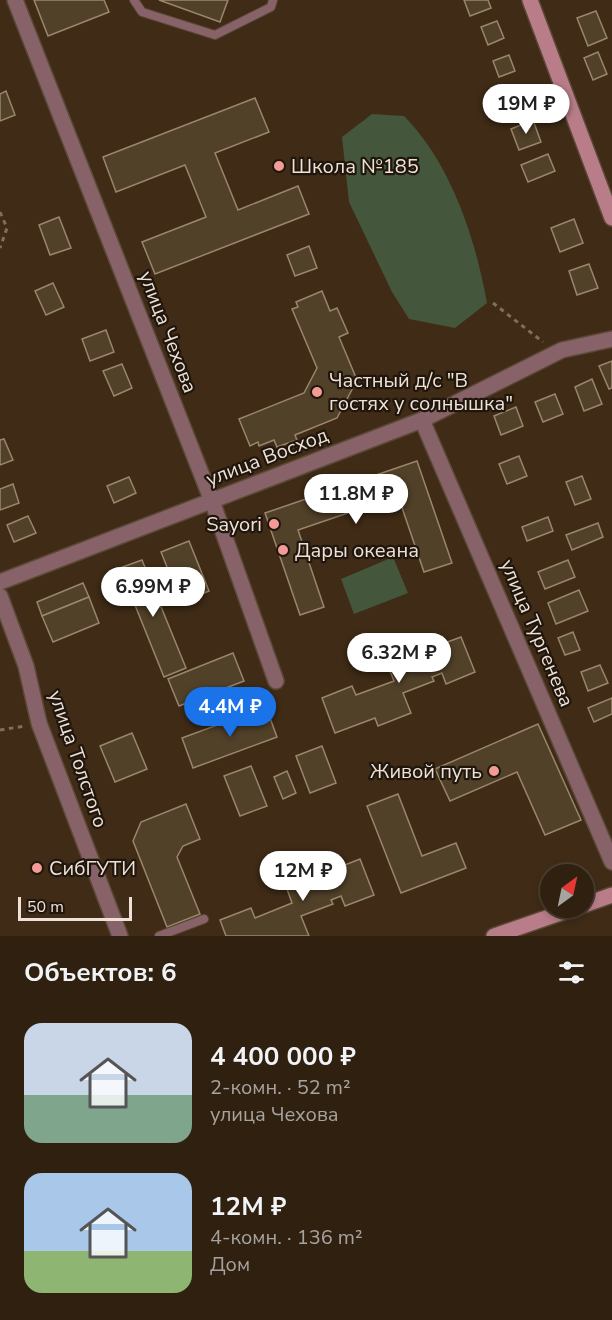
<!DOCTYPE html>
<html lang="ru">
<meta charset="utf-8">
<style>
body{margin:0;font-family:"Nunito Sans",sans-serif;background:#372819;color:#f1f3f6;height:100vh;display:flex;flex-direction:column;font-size:22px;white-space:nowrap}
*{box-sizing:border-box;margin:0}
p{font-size:20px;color:#a7a39f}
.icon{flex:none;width:33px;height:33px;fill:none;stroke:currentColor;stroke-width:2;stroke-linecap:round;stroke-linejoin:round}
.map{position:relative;height:936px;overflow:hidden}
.drawer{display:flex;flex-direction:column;background:#2f2010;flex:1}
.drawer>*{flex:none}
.needle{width:39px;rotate:33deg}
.fabs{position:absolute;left:540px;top:864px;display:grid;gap:12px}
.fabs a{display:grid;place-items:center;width:54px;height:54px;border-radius:50%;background:#2f2010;box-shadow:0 3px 9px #0003,0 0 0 2px #4a3e30;font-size:30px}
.scale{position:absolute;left:18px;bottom:15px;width:114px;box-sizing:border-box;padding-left:6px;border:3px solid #efe1d5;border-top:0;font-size:16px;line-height:21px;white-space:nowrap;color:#efe1d5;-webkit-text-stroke:4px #1f160d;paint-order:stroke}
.price{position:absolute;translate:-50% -51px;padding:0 14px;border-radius:21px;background:#fff;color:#222;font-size:20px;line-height:39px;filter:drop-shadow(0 2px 3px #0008)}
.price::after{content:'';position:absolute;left:50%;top:36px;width:18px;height:14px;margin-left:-9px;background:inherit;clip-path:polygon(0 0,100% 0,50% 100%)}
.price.current{background:#1a73e8;color:#fff}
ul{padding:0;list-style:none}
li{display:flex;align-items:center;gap:18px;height:150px;padding:0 24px}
li span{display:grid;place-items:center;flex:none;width:168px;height:120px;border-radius:18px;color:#555}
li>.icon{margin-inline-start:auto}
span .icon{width:72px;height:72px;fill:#fffc;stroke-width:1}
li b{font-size:26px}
h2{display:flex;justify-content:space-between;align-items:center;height:72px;padding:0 24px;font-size:26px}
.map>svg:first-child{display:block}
.green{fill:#44563b}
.building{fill:#524129;stroke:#9a866c;stroke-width:1.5}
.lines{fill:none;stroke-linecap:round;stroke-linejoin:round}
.lane-casing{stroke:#5b4835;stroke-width:10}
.street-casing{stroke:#5b4835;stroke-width:18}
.secondary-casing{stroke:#5b4835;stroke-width:18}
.path{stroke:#816f5d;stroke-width:3;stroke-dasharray:4.5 4.5;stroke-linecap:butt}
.lane{stroke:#886269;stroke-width:8}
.street{stroke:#886269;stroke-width:15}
.secondary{stroke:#b97d89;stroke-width:15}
.poi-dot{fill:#f59b97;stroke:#1f160d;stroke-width:2}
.labels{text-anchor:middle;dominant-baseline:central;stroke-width:4.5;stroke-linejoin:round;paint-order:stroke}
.poi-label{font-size:20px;fill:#efe1d5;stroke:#1f160d;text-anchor:start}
.street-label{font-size:20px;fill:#efe1d5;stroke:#1f160d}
</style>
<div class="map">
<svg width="612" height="936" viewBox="0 0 612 936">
<rect width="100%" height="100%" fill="#3f2b16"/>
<g class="green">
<path d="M372,114L404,116C451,164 475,237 487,303L455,328L409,319L392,292L349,202L342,137Z"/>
<polygon points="393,557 408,593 354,614 341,579"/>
</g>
<g class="building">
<polygon points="34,0 104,0 109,12 48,36"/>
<polygon points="159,0 228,0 220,22"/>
<polygon points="464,0 488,0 491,8 470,16"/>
<polygon points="596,11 607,38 588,46 577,18"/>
<polygon points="497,21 504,38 488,45 481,27"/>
<polygon points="598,52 607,74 593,80 584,58"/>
<polygon points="509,55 515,71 499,77 493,61"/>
<polygon points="521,87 528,104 507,113 500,96"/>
<polygon points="6,91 15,115 0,121 0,94"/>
<polygon points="255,98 269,132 215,153 238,210 298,186 309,214 155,274 142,242 206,217 185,165 116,192 103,157"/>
<polygon points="533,120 541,142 519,150 511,129"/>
<polygon points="548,154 555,171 528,182 521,165"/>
<polygon points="59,217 71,248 50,255 39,225"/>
<polygon points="574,219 583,243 560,252 551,228"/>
<polygon points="309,246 317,268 295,276 287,255"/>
<polygon points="589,264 598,288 577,295 569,271"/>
<polygon points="53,283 64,307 46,315 35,291"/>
<polygon points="322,291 330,311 337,308 348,333 339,337 357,380 337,418 295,435 297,440 277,447 274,440 259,446 258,442 250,446 239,419 304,393 317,368 292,309 298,307 296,302"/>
<polygon points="106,330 114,352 90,361 82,339"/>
<polygon points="612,361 612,388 609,389 599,366"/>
<polygon points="122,364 132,388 114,396 103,371"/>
<polygon points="592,379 602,404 584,411 575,387"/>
<polygon points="555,394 563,414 543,422 535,402"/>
<polygon points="516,407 523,426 501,435 494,416"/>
<polygon points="4,439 13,460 0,465 0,440"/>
<polygon points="519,456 527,476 507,484 499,464"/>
<polygon points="417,461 452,563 424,572 398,496 298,530 324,607 300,615 265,513"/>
<polygon points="582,476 591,499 575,505 566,482"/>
<polygon points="129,477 136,493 114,503 107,486"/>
<polygon points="13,484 19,503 0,510 0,489"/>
<polygon points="28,516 36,533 14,542 7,525"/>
<polygon points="548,517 553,531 527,541 522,527"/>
<polygon points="598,523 603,537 572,550 566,535"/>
<polygon points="189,541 209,591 181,602 161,552"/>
<polygon points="142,560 186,668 164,677 120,568"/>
<polygon points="568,560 575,577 545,589 538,572"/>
<polygon points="83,583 89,597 42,616 37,602"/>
<polygon points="579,590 588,611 556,624 548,603"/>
<polygon points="89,597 99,623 53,642 42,616"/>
<polygon points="573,632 580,650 565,655 558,638"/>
<polygon points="461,637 475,672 446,684 442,673 432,677 434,681 403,693 411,713 378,726 375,718 335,733 322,698 352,686 356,695 394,681 384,656 420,642 423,651"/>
<polygon points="233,653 244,681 179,706 168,679"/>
<polygon points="600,665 608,683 588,691 581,672"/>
<polygon points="612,698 612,714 594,722 588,708"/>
<polygon points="266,707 277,737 193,768 182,738"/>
<polygon points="538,724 581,820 545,835 517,772 450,801 435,769"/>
<polygon points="132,733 147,769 115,782 100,746"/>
<polygon points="322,746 336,783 310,793 296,756"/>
<polygon points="251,766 267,806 240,816 224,776"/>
<polygon points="287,771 296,793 283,799 274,777"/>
<polygon points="398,794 422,856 456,843 466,868 401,893 367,806"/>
<polygon points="186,804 200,839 183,846 177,857 200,914 167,927 133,841 141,822"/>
<polygon points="360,859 374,895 345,906 341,896 331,900 333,904 301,916 309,936 226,936 220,920 251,908 255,918 292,903 283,878 318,865 322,874"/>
</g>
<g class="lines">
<defs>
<g id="lane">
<polyline points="134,0 142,12 215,35 271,7 273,0"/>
<polyline points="159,936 204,919"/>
</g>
<g id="street">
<polyline points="15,0 212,501 276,681"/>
<polyline points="422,420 612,862"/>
<polyline points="0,582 422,420 562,350 612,339"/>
<polyline points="0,596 26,666 39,723 120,936"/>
</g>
<g id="secondary">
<polyline points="530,0 612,218"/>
<polyline points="584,905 612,895"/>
<polyline points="494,936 575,908"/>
</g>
</defs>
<use href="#lane" class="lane-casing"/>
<use href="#street" class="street-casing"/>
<use href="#secondary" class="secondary-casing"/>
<g class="path">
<polyline points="0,212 7,228 0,248"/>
<polyline points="493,303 543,342"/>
<polyline points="0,730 25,726"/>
</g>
<use href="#lane" class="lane"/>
<use href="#street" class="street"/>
<use href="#secondary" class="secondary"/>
</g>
<g class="poi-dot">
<circle cx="279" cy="166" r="6"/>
<circle cx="317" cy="392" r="6"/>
<circle cx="274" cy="524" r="6"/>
<circle cx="283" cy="550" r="6"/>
<circle cx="494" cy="771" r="6"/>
<circle cx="37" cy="868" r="6"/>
</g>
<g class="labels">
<g class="poi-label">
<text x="291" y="166">Школа №185</text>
<text x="329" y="380">Частный д/c "В<tspan x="329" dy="23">гостях у солнышка"</tspan></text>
<text x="262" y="524" text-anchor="end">Sayori</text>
<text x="295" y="550">Дары океана</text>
<text x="482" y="771" text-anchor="end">Живой путь</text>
<text x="49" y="868">СибГУТИ</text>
</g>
<g class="street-label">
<text transform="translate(168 332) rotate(69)">улица Чехова</text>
<text transform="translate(267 457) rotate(-21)">улица Восход</text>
<text transform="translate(537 633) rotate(67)">улица Тургенева</text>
<text transform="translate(78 759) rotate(71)">улица Толстого</text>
</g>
</g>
</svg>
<div class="fabs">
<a><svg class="needle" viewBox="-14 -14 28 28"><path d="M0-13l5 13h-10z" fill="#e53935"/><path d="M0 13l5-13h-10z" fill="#a7a39f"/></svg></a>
</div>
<div class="scale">50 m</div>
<b class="price" style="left:526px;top:135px">19M ₽</b>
<b class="price" style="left:356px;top:525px">11.8M ₽</b>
<b class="price" style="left:153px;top:618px">6.99M ₽</b>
<b class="price" style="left:399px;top:684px">6.32M ₽</b>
<b class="price current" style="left:230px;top:738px">4.4M ₽</b>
<b class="price" style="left:303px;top:902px">12M ₽</b>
</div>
<section class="drawer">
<h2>Объектов: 6<svg class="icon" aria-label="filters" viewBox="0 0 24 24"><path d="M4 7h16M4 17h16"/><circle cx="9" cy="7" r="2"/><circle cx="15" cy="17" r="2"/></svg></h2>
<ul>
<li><span style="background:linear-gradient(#c9d6e8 60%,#7fa58c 0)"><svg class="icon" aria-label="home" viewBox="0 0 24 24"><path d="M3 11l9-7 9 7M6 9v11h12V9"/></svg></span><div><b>4 400 000 ₽</b><p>2-комн. · 52 m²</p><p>улица Чехова</p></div></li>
<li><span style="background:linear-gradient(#a9c7e8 65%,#8fb573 0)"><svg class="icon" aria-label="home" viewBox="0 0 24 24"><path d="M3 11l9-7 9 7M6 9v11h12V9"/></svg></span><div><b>12M ₽</b><p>4-комн. · 136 m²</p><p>Дом</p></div></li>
</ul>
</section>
